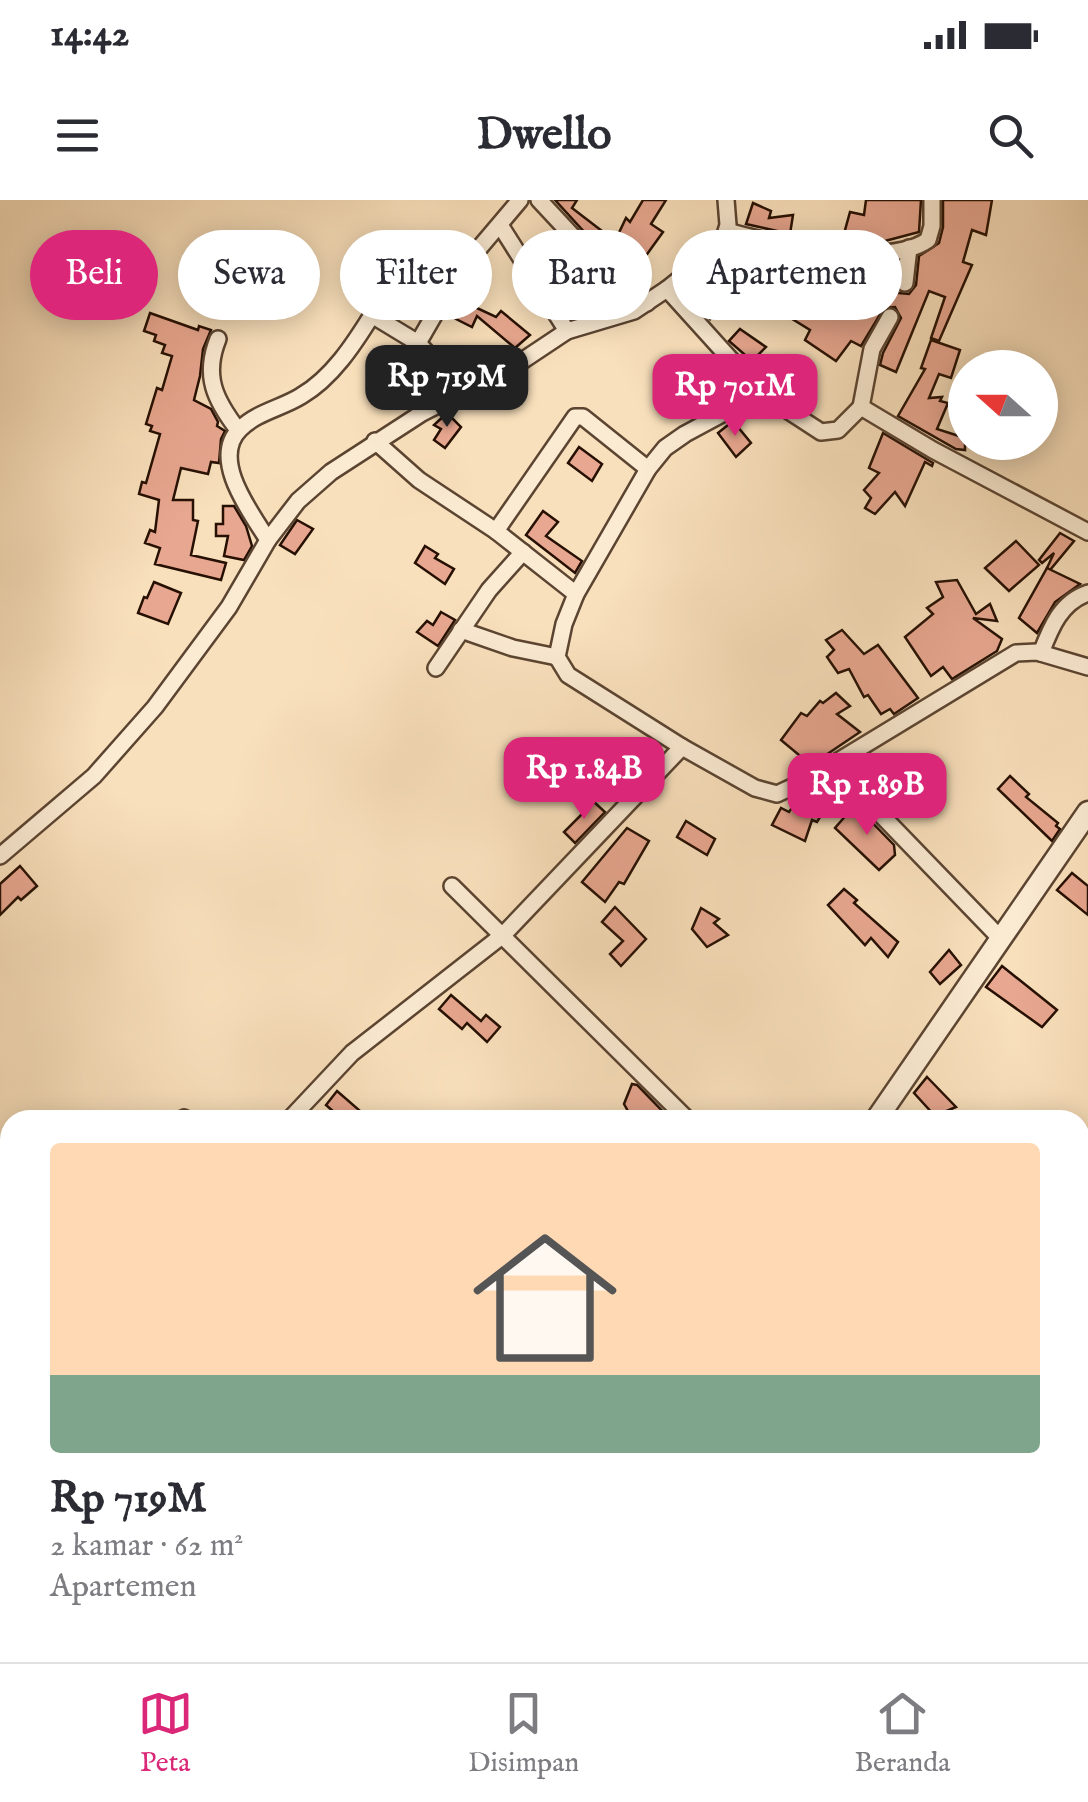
<!DOCTYPE html>
<html lang="id">
<meta charset="utf-8">
<style>
body{margin:0;font-family:"IM FELL English",serif;background:#f2f2f3;color:#2b2b33;height:100vh;display:flex;flex-direction:column;font-size:38px;white-space:nowrap}
*{box-sizing:border-box;margin:0}
p{font-size:32px;color:#7c7c81}
.icon{flex:none;width:55px;height:55px;fill:none;stroke:currentColor;stroke-width:2;stroke-linecap:round;stroke-linejoin:round}
.map{position:relative;flex:1;overflow:hidden}
.sheet{position:absolute;left:0px;top:910px;width:1090px;height:552px;display:flex;flex-direction:column;background:#fff;border-radius:30px 30px 0 0;box-shadow:0 5px 25px #0003}
.sheet>*{flex:none}
.hud{position:absolute;left:30px;top:30px;width:1030px;height:90px;display:flex;gap:20px}
.needle{width:65px;rotate:291deg}
.fabs{position:absolute;left:948px;top:150px;display:grid;gap:20px}
.fabs a{display:grid;place-items:center;width:110px;height:110px;border-radius:50%;background:#fff;box-shadow:0 5px 25px #0003;font-size:50px}
.price{position:absolute;translate:-50% -85px;padding:0 22px;border-radius:20px;background:#db2777;color:#fff;font-size:32px;line-height:65px;filter:drop-shadow(0 2px 5px #0008)}
.price::after{content:'';position:absolute;left:50%;top:60px;width:30px;height:22px;margin-left:-15px;background:inherit;clip-path:polygon(0 0,100% 0,50% 100%)}
.price.active{background:#222;color:#fff}
ul{padding:0;list-style:none}
li{display:grid;align-content:center;gap:20px;height:530px;padding:0 50px}
li span{display:grid;place-items:center;height:310px;border-radius:10px;color:#555}
li>.icon{margin-inline-start:auto}
span .icon{width:180px;height:180px;fill:#fffc;stroke-width:1}
li b{font-size:42px}
.chip{padding:0 35px;border-radius:45px;background:#fff;box-shadow:0 5px 25px #0003;font-size:35px;line-height:90px}
.chip.active{background:#db2777;color:#fff}
.status{display:flex;justify-content:space-between;align-items:center;height:70px;padding:0 50px;background:#fff;direction:ltr}
.status svg{height:28px;fill:currentColor}
header{display:flex;justify-content:space-between;align-items:center;height:130px;padding:0 50px;background:#fff;font-size:45px;font-weight:700}
.dock{display:flex;justify-content:space-around;align-items:center;height:140px;border-top:2px solid #e1e1e2;background:#fff;font-size:28px;color:#7c7c81}
.dock a{display:grid;justify-items:center;gap:5px}
.dock .active{color:#db2777}
.map>svg:first-child{display:block}
.building{fill:#e8a790;stroke:#261003;stroke-width:2.5}
.lines{fill:none;stroke-linecap:round;stroke-linejoin:round}
.minor-casing{stroke:#5b4431;stroke-width:20}
.tertiary-casing{stroke:#5b4431;stroke-width:25}
.minor{stroke:#fbebd3;stroke-width:15}
.tertiary{stroke:#fbebd3;stroke-width:20}
</style>
<div class="status"><b>14:42</b><svg viewBox="0 0 49 12"><path d="M0 12V9h3v3zM5 12V6h3v6zM10 12V3h3v9zM15 12V0h3v12zM26 1h20v11H26zM47 4h2v5h-2z"/></svg></div>
<header><svg class="icon" aria-label="menu" viewBox="0 0 24 24"><path d="M4 6h16M4 12h16M4 18h16"/></svg>Dwello<svg class="icon" aria-label="search" viewBox="0 0 24 24"><circle cx="10" cy="10" r="6"/><path d="M15 15l6 6"/></svg></header>
<div class="map">
<svg width="1088" height="1462" viewBox="0 0 1088 1462">
<rect width="100%" height="100%" fill="#f9e0bc"/>
<filter id="stains"><feTurbulence type="fractalNoise" baseFrequency=".002" numOctaves="4"/><feColorMatrix values="0 0 0 0 .2 0 0 0 0 .09 0 0 0 0 .02 0 0 0 .5 -.17"/></filter>
<radialGradient id="worn" r=".72"><stop offset=".6" stop-color="#630" stop-opacity="0"/><stop offset="1" stop-color="#630" stop-opacity=".3"/></radialGradient>
<g class="building">
<polygon points="555,0 577,0 572,8 615,41 626,18 630,22 643,0 666,0 651,24 663,32 632,75 588,36"/>
<polygon points="866,0 921,0 919,32 885,41 842,41 850,12 864,15"/>
<polygon points="943,0 992,0 986,35 972,30 963,62 972,65 939,141 931,138 945,97 929,91 896,172 880,165 883,153 901,118 895,107 884,108 861,146 851,141 836,161 805,140 810,130 781,112 790,97 767,81 758,99 733,79 731,83 725,79 717,91 724,95 710,119 685,89 719,62 731,48 750,59 753,52 767,63 771,53 791,57 788,63 810,71 797,98 826,113 836,90 830,88 835,68 845,72 848,64 896,62 894,87 899,93 909,94 916,85 919,56 939,43 943,27"/>
<polygon points="753,3 771,11 769,18 793,15 790,34 746,24"/>
<polygon points="577,71 593,97 606,82 620,100 606,108 602,102 579,114 581,109 577,101 567,109 554,89"/>
<polygon points="464,102 496,117 501,111 530,135 515,148 477,116 472,127 456,119"/>
<polygon points="150,113 198,130 199,126 211,130 203,149 200,176 194,200 211,209 218,222 217,226 225,231 221,239 219,263 211,262 208,274 181,268 173,300 193,300 193,320 198,321 191,355 226,363 221,380 155,364 160,348 145,343 150,330 155,332 159,300 139,294 142,282 146,283 160,234 150,231 152,226 146,224 157,188 162,190 172,156 162,153 165,145 154,141 156,135 144,131"/>
<polygon points="740,129 766,147 752,161 729,141"/>
<polygon points="931,140 960,150 951,178 939,174 929,198 942,197 940,201 948,203 937,229 965,238 965,250 956,249 898,216 925,169 921,168"/>
<polygon points="447,213 461,227 445,248 434,240 441,229 434,225"/>
<polygon points="733,221 751,243 736,257 718,233"/>
<polygon points="883,233 933,263 932,266 925,262 905,306 895,292 875,314 865,308 871,298 864,290 879,273 869,268"/>
<polygon points="579,247 602,264 592,281 568,263"/>
<polygon points="223,306 234,306 246,326 252,346 244,360 224,356 228,336 216,336 216,324 223,324"/>
<polygon points="543,311 558,322 546,336 582,361 575,373 526,335"/>
<polygon points="297,320 313,329 295,354 280,345"/>
<polygon points="1060,333 1074,341 1050,370 1047,368 1054,353 1042,363 1039,360"/>
<polygon points="1016,341 1039,365 1009,391 985,368"/>
<polygon points="425,346 438,354 435,358 454,369 445,384 415,363"/>
<polygon points="1047,368 1080,384 1055,402 1037,433 1019,418"/>
<polygon points="957,380 976,414 990,404 997,421 973,418 1002,439 997,451 952,479 943,467 931,476 905,437 933,414 927,408 943,397 936,382"/>
<polygon points="154,382 181,393 168,424 138,413 144,397 147,398"/>
<polygon points="441,412 455,420 438,446 417,432 427,421 433,425"/>
<polygon points="842,430 864,454 878,445 918,498 894,514 890,509 881,514 868,495 864,497 849,469 838,473 827,457 834,450 826,440"/>
<polygon points="836,493 850,506 837,514 860,532 811,565 781,540 801,513 807,516 820,501 823,503"/>
<polygon points="1010,576 1029,594 1026,597 1058,623 1056,626 1060,629 1052,641 998,589"/>
<polygon points="800,596 825,609 817,622 812,620 805,641 772,625 781,608 789,612"/>
<polygon points="594,602 605,612 575,643 564,632"/>
<polygon points="855,605 894,645 895,655 879,670 835,628"/>
<polygon points="686,621 715,639 707,655 677,637"/>
<polygon points="627,628 649,641 624,684 619,682 605,702 582,682"/>
<polygon points="20,666 37,686 21,700 18,697 0,715 0,684"/>
<polygon points="1072,673 1088,686 1088,715 1057,690"/>
<polygon points="844,689 857,700 854,703 898,742 888,757 871,738 865,745 828,705"/>
<polygon points="615,707 646,739 621,766 610,754 623,741 602,722"/>
<polygon points="701,708 719,719 714,723 728,735 707,747 692,729"/>
<polygon points="949,750 961,765 940,784 930,772"/>
<polygon points="1002,766 1057,810 1042,827 986,787"/>
<polygon points="451,795 481,821 486,815 500,827 487,842 467,823 462,829 439,809"/>
<polygon points="927,877 956,907 935,916 914,893"/>
<polygon points="632,884 637,885 671,920 621,920 629,913 624,904"/>
<polygon points="337,891 359,910 350,920 343,920 326,905"/>
</g>
<g class="lines">
<defs>
<g id="minor">
<polyline points="539,0 580,44 647,103"/>
<polyline points="500,25 567,131"/>
<path d="M727,31C773,44 887,69 928,40L932,26V0"/>
<polyline points="905,83 909,48"/>
<polyline points="667,89 761,193 821,232 838,230 861,207 933,250 1088,332"/>
<path d="M218,139C203,176 215,200 238,230"/>
<polyline points="418,143 459,72"/>
<polyline points="462,191 418,143 372,115 415,53 436,57 459,72 520,0"/>
<polyline points="861,207 872,149 890,117"/>
<polyline points="375,241 419,280 496,331 576,394"/>
<polyline points="496,331 575,217 583,217 648,269"/>
<path d="M268,340C252,314 209,259 240,229C257,212 282,208 301,196C332,178 354,144 372,115"/>
<polyline points="461,430 513,448 557,457"/>
<path d="M1041,453C1051,427 1061,402 1088,393"/>
<polyline points="436,468 489,390 523,352"/>
<polyline points="682,547 568,475 557,457 564,424 576,394 648,269 665,248 685,234 761,193"/>
<polyline points="832,564 1001,739"/>
<polyline points="0,656 94,576 155,507 229,407 268,340 298,301 331,272 422,213 519,163 567,131 634,111 667,89 712,53 724,38 728,25 726,0"/>
<polyline points="452,686 688,920"/>
<polyline points="184,918 187,920"/>
<polyline points="289,920 352,853 503,735 682,547 755,588 777,594 807,580 1016,453 1037,452 1088,467"/>
<polyline points="0,1250 10,1239"/>
<polyline points="1080,1366 1088,1358"/>
<polyline points="1080,1405 1088,1413"/>
<polyline points="979,1462 989,1452"/>
</g>
<g id="tertiary">
<polyline points="876,920 1088,612"/>
<polyline points="499,1462 506,1452"/>
</g>
</defs>
<use href="#minor" class="minor-casing"/>
<use href="#tertiary" class="tertiary-casing"/>
<use href="#minor" class="minor"/>
<use href="#tertiary" class="tertiary"/>
</g>
<rect width="100%" height="100%" filter="url(#stains)"/>
<rect width="100%" height="100%" fill="url(#worn)"/>
</svg>
<div class="fabs">
<a><svg class="needle" viewBox="-14 -14 28 28"><path d="M0-13l5 13h-10z" fill="#e53935"/><path d="M0 13l5-13h-10z" fill="#7c7c81"/></svg></a>
</div>
<b class="price active" style="left:447px;top:230px">Rp 719M</b>
<b class="price" style="left:735px;top:239px">Rp 701M</b>
<b class="price" style="left:584px;top:622px">Rp 1.84B</b>
<b class="price" style="left:867px;top:638px">Rp 1.89B</b>
<div class="hud">
<a class="chip active">Beli</a>
<a class="chip">Sewa</a>
<a class="chip">Filter</a>
<a class="chip">Baru</a>
<a class="chip">Apartemen</a>
</div>
<section class="sheet">
<ul>
<li><span style="background:linear-gradient(#ffd9b3 75%,#7fa58c 0)"><svg class="icon" aria-label="home" viewBox="0 0 24 24"><path d="M3 11l9-7 9 7M6 9v11h12V9"/></svg></span><div><b>Rp 719M</b><p>2 kamar · 62 m²</p><p>Apartemen</p></div></li>
</ul>
</section>
</div>
<nav class="dock">
<a class="active"><svg class="icon" aria-label="map" viewBox="0 0 24 24"><path d="M3 6l6-2 6 2 6-2v14l-6 2-6-2-6 2zM9 4v14M15 6v14"/></svg>Peta</a>
<a><svg class="icon" aria-label="saved" viewBox="0 0 24 24"><path d="M7 4h10v16l-5-4-5 4z"/></svg>Disimpan</a>
<a><svg class="icon" aria-label="home" viewBox="0 0 24 24"><path d="M3 11l9-7 9 7M6 9v11h12V9"/></svg>Beranda</a>
</nav>
